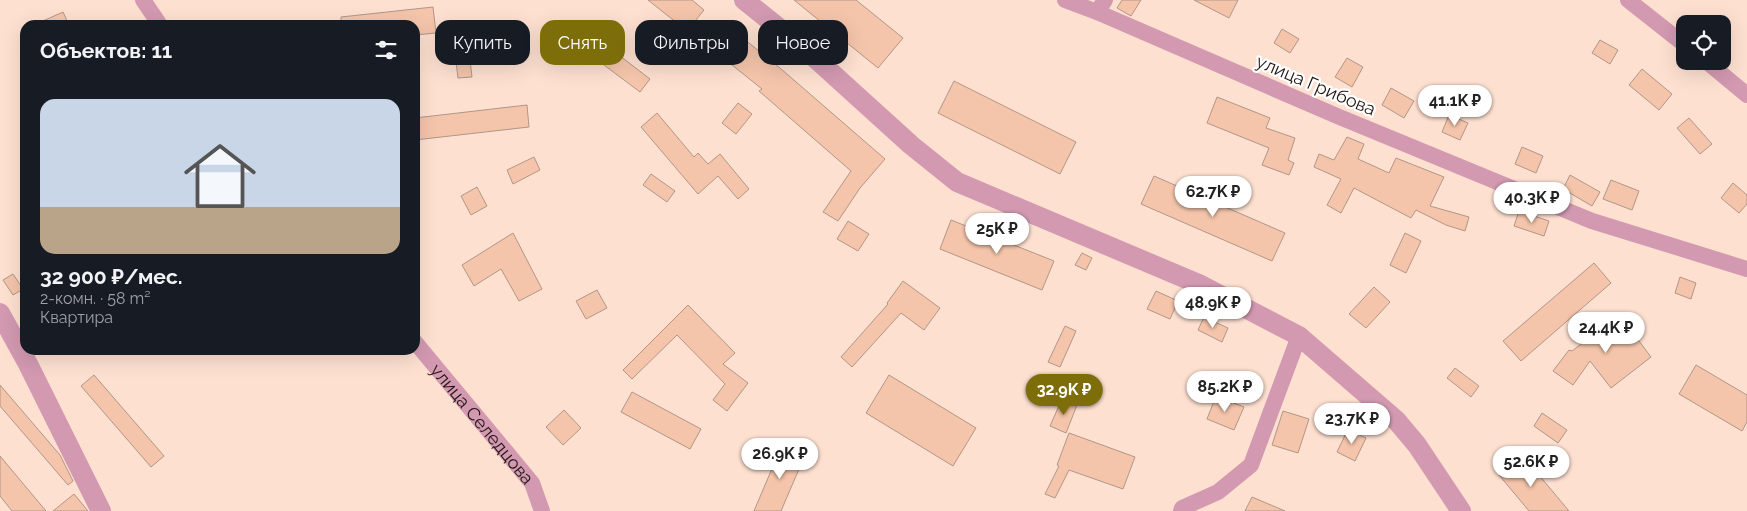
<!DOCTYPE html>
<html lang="ru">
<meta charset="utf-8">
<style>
body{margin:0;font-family:Raleway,sans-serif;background:#242831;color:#f1f3f6;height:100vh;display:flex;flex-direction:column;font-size:19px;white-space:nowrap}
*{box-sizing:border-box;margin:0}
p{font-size:16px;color:#9ea1a6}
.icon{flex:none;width:28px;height:28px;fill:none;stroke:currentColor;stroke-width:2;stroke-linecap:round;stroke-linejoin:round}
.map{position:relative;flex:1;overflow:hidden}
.sheet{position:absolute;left:20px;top:20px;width:400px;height:335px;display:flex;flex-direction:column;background:#171b24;border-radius:15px;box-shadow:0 5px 20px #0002}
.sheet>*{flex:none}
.banner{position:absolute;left:435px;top:20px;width:475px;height:45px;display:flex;gap:10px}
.controls{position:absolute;left:1676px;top:15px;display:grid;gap:10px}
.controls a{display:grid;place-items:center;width:55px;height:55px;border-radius:10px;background:#171b24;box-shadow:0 5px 20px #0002;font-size:25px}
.price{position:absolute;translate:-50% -42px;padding:0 11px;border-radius:18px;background:#fff;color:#222;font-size:16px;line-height:32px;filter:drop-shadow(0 1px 2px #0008)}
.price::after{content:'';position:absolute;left:50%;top:30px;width:15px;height:11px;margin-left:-8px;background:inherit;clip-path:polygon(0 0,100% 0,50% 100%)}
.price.current{background:#7e6e0a;color:#fff}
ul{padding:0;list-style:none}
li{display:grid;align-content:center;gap:10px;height:265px;padding:0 20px}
li span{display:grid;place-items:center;height:155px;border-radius:15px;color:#555}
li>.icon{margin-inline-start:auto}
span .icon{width:90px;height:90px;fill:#fffc;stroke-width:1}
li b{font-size:21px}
h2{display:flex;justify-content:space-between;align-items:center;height:60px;padding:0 20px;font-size:21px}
.chip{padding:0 18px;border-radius:15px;background:#171b24;box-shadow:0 5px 20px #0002;font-size:18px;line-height:45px}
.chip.current{background:#7e6e0a;color:#fff}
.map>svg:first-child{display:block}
.building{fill:#f4c5ab;stroke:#b19687}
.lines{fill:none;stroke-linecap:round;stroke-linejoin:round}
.minor{stroke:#d299b1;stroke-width:16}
.tertiary{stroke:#d299b1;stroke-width:20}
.labels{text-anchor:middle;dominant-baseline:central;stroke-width:4.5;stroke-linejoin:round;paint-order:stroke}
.street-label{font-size:18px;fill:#201611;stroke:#fff}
</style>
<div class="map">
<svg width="1747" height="511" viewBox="0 0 1747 511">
<rect width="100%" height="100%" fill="#fde0d0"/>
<g class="building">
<polygon points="648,0 692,0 704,10 687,31"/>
<polygon points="794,0 856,0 903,38 878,68"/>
<polygon points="1122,0 1141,0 1131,16 1117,8"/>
<polygon points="1194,0 1238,0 1229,18"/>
<polygon points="433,7 436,33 415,35 415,25 341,25 341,17"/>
<polygon points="63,12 69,25 34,25"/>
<polygon points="1282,29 1299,39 1290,53 1274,43"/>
<polygon points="734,31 780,68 885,159 860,188 838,221 823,212 851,171 759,91 762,89 717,53"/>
<polygon points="1600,40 1618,50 1610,64 1592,53"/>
<polygon points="602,42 650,79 640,92 592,56"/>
<polygon points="469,51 472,77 458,78 455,53"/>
<polygon points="1347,58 1363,67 1352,87 1335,77"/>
<polygon points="1642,69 1672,94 1659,110 1629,85"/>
<polygon points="954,81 1076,142 1060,174 938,113"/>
<polygon points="1391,88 1414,101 1404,118 1382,105"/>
<polygon points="1217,97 1270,118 1266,128 1295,138 1288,160 1294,163 1289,175 1262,165 1269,148 1207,123"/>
<polygon points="738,103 752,114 736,134 722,123"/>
<polygon points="527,105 529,127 415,140 415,118"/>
<polygon points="657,113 694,157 698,153 708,164 720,154 749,189 738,199 718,176 698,194 641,127"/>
<polygon points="1449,115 1468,123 1460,140 1442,132"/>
<polygon points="1689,118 1712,144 1700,154 1677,128"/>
<polygon points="1347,137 1364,144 1358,159 1389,173 1396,158 1444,177 1430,206 1469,217 1465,231 1446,225 1416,210 1411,218 1354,188 1341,213 1327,205 1341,179 1314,167 1319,154 1334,160"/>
<polygon points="1522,147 1543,156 1536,173 1515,164"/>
<polygon points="534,157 540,170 513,184 507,170"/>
<polygon points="651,174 675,191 667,202 643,185"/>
<polygon points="1570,175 1600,192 1592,206 1563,189"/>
<polygon points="1154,176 1285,233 1272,261 1141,204"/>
<polygon points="1611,180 1639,191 1632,210 1603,199"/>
<polygon points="1733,183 1747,195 1747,204 1739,213 1721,198"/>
<polygon points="477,187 487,206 471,215 461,196"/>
<polygon points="1519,211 1549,221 1544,236 1514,226"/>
<polygon points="951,220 1054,261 1042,290 940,249"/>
<polygon points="848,221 869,234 858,251 837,239"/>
<polygon points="513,233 542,289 519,301 501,269 474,286 462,265"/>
<polygon points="1405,233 1421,241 1406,273 1390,265"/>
<polygon points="1082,253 1092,258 1086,270 1075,265"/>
<polygon points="1594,263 1611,283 1521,361 1503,341"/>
<polygon points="13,274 23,289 13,295 3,280"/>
<polygon points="1680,277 1696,283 1691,299 1675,293"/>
<polygon points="903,281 940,308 924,330 901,313 852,367 841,357 888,304 887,303"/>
<polygon points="1374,287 1390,302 1366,328 1349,314"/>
<polygon points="597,290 607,308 586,319 576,301"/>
<polygon points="1156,291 1178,301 1170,319 1147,309"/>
<polygon points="688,305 735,353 723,364 748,383 727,411 713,400 725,384 677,335 632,379 623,370"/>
<polygon points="1623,313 1630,323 1627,325 1651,357 1611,388 1590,361 1573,385 1553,371 1569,350 1572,351"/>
<polygon points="1204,317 1228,328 1222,342 1198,330"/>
<polygon points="1065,326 1076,331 1060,367 1048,362"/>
<polygon points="1696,365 1747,395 1747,422 1742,431 1679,394"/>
<polygon points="1455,368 1479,386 1471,397 1447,378"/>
<polygon points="94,375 164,456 151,467 81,386"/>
<polygon points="889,375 976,428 953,466 866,413"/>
<polygon points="0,385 60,455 73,481 68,485 0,406"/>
<polygon points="632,392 701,429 690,449 621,412"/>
<polygon points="1216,396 1244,407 1234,430 1207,419"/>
<polygon points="1062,399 1077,405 1066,433 1050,426"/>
<polygon points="564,410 581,428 563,445 546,427"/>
<polygon points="1283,411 1309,419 1298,453 1272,445"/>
<polygon points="1542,413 1567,430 1558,443 1534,426"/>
<polygon points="1348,429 1366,438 1355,461 1337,452"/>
<polygon points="1069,433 1135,457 1123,489 1069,470 1055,498 1045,494 1059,466 1057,465"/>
<polygon points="782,445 805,455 781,511 754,511"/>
<polygon points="0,456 46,511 12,511 0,496"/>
<polygon points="1523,456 1569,511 1529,511 1499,475"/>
<polygon points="74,494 88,511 53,511"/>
<polygon points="1252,497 1285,511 1245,511"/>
</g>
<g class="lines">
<g class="minor">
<polyline points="143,0 160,25"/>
<polyline points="1065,0 1097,12 1105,0"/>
<polyline points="1628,0 1685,45"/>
<polyline points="1097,12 1337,116 1592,221 1747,269"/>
<polyline points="1706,61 1747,95"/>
<path id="s1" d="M415,342L532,483L542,511"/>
<polyline points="1181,511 1182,508 1218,492 1251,465 1299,336"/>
</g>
<g class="tertiary">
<polyline points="744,0 804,48 911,145 957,182 1201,285 1299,336 1396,420 1417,445 1461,511"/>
<polyline points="0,313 28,364 101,511"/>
</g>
</g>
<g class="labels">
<g class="street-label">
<text transform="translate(1316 85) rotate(23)">улица Грибова</text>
<text stroke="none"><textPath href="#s1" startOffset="106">улица Селедцова</textPath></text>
</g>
</g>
</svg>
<div class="controls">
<a><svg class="icon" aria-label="locate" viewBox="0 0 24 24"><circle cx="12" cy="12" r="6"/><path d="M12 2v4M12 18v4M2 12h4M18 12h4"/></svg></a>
</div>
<b class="price" style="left:1455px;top:127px">41.1K ₽</b>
<b class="price" style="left:1213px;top:218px">62.7K ₽</b>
<b class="price" style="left:1532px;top:224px">40.3K ₽</b>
<b class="price" style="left:997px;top:255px">25K ₽</b>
<b class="price" style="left:1213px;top:329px">48.9K ₽</b>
<b class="price" style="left:1606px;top:354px">24.4K ₽</b>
<b class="price" style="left:1225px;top:413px">85.2K ₽</b>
<b class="price current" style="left:1064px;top:416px">32.9K ₽</b>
<b class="price" style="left:1352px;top:445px">23.7K ₽</b>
<b class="price" style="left:780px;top:480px">26.9K ₽</b>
<b class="price" style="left:1531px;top:488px">52.6K ₽</b>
<div class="banner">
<a class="chip">Купить</a>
<a class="chip current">Снять</a>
<a class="chip">Фильтры</a>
<a class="chip">Новое</a>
</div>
<section class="sheet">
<h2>Объектов: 11<svg class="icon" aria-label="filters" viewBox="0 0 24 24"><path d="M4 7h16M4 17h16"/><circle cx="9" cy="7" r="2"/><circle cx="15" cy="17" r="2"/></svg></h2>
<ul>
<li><span style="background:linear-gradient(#c9d6e8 70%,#b9a48a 0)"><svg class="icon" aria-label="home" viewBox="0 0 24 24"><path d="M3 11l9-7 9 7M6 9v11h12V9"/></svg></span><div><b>32 900 ₽/мес.</b><p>2-комн. · 58 m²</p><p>Квартира</p></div></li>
</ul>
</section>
</div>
